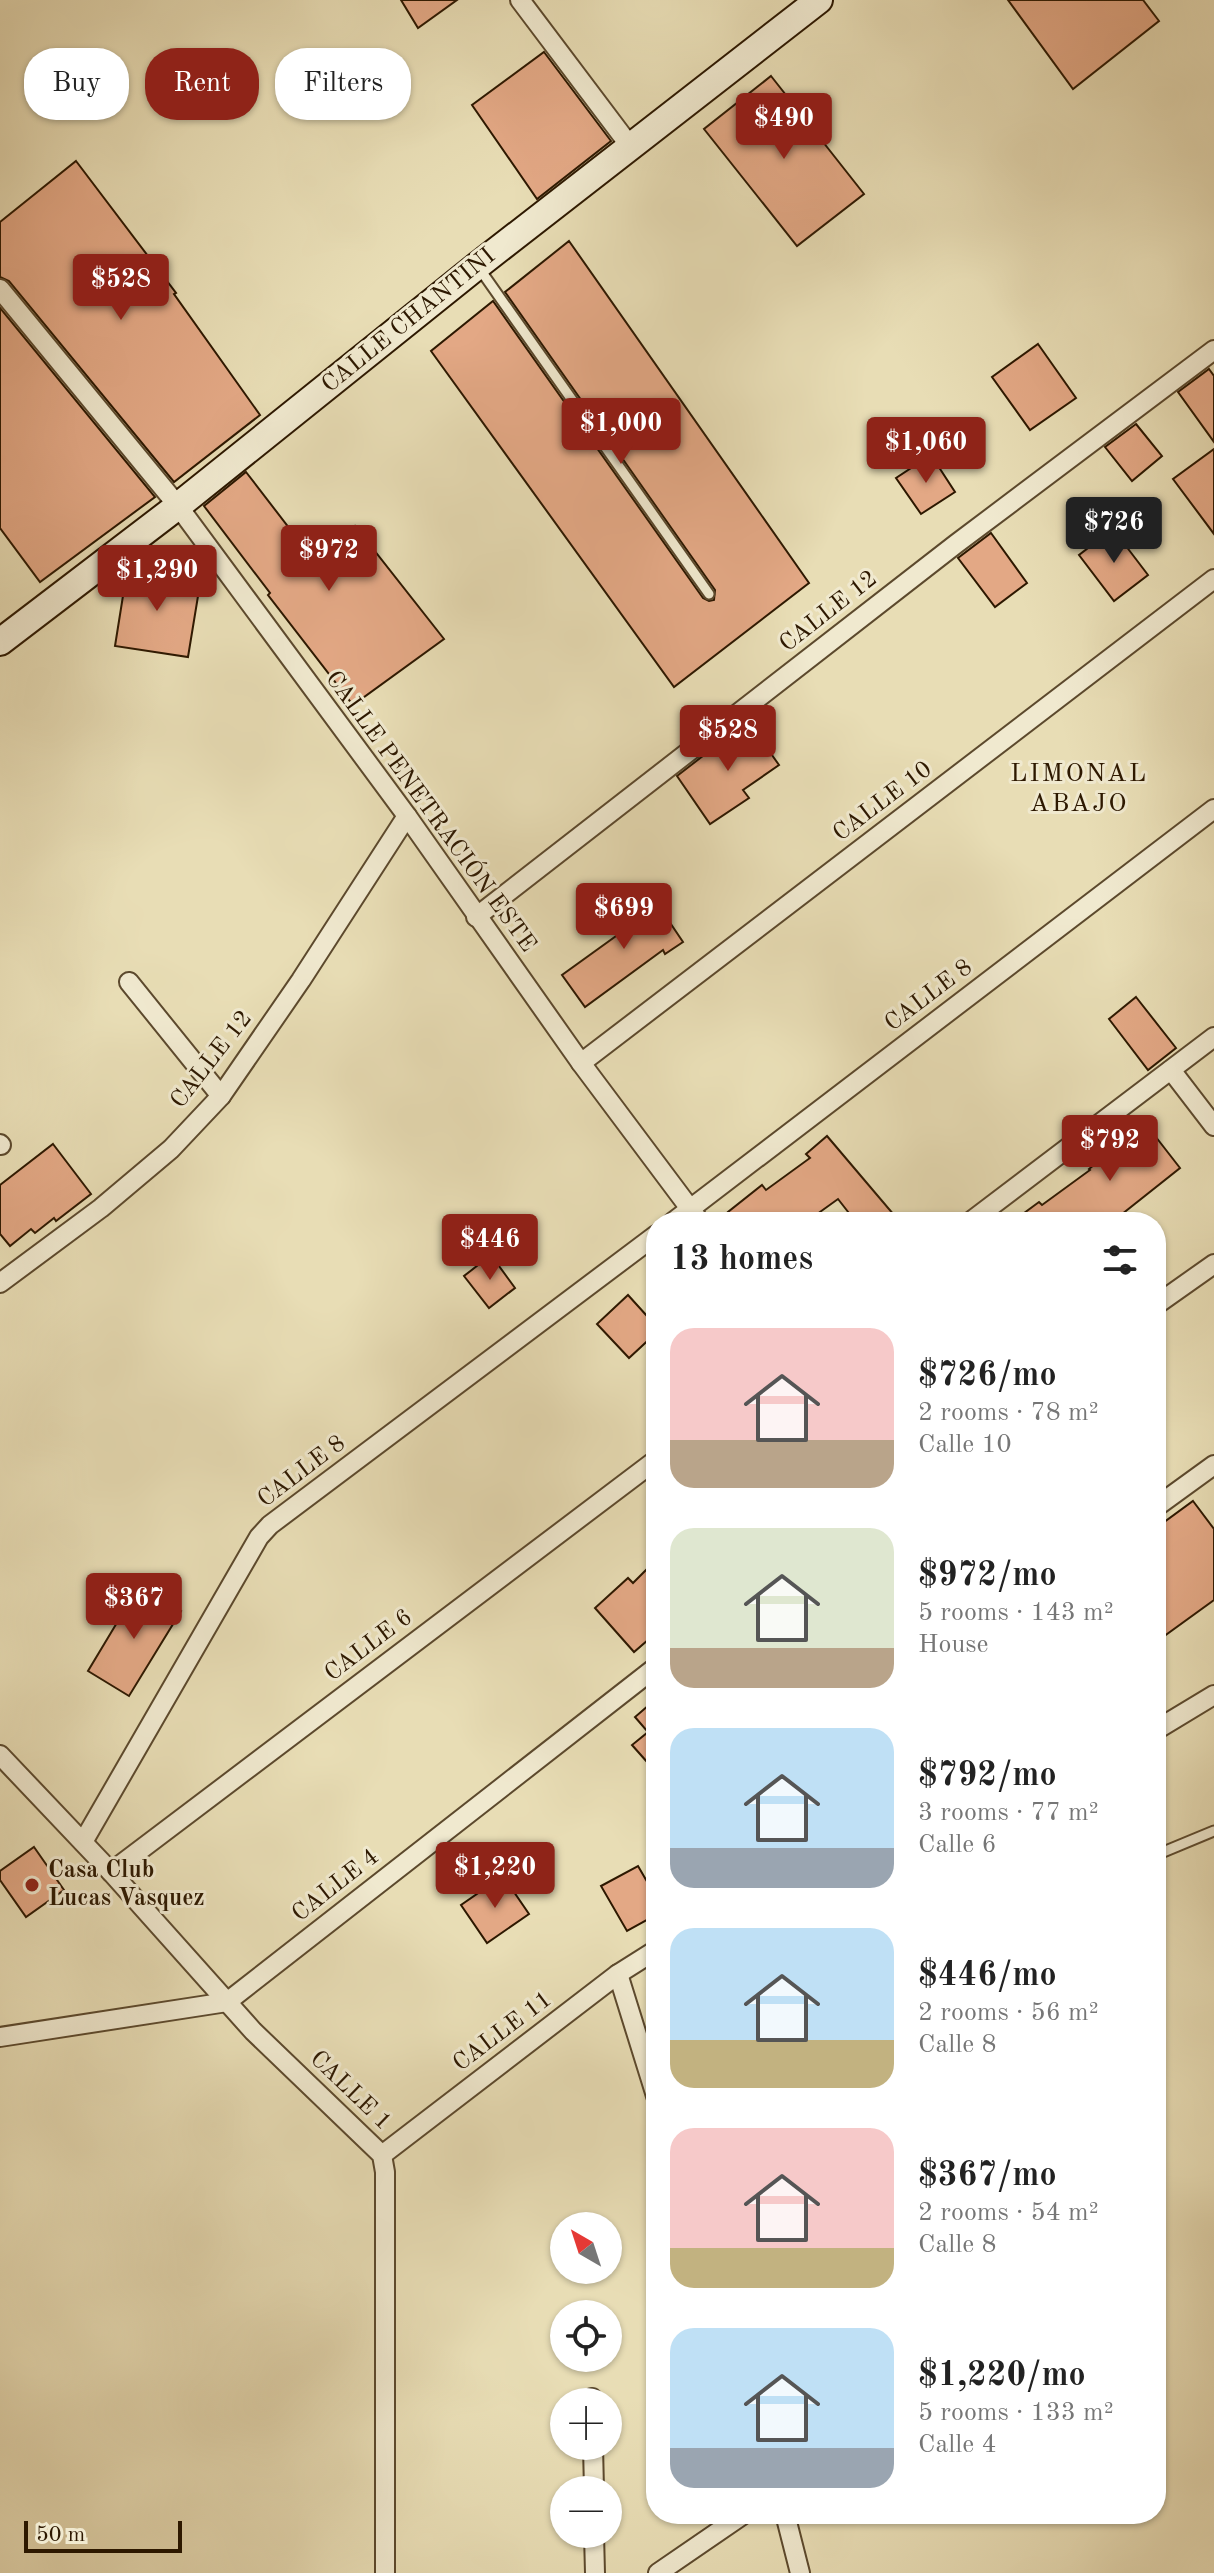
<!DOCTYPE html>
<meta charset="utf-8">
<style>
body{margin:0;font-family:"Old Standard TT",serif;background:#f6f6f6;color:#222;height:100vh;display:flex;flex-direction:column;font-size:30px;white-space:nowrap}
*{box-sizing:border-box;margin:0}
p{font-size:26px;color:#767676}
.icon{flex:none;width:44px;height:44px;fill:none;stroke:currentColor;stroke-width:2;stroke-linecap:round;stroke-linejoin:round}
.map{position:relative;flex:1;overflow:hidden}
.drawer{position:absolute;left:646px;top:1212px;width:520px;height:1312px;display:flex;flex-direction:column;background:#fff;border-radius:32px;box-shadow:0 2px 6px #0004}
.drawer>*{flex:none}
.banner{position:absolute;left:24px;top:48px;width:502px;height:72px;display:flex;gap:16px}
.needle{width:52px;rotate:321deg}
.buttons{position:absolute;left:550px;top:2212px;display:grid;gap:16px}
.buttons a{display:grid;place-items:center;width:72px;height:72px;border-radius:50%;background:#fff;box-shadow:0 2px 6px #0004;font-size:40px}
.scale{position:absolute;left:24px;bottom:20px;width:158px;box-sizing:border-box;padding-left:8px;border:4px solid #2d1800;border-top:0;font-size:22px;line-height:28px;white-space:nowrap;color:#2d1800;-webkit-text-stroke:6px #f0e9cf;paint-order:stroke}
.price{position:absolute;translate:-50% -68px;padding:0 18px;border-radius:8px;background:#8f2418;color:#fff;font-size:26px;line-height:52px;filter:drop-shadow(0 2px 4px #0008)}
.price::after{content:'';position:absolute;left:50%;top:48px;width:24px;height:18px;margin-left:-12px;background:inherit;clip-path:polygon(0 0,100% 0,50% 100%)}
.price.active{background:#222;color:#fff}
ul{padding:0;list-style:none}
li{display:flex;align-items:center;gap:24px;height:200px;padding:0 24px}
li span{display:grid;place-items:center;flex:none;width:224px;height:160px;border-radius:24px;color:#555}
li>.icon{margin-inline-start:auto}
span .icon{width:96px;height:96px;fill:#fffc;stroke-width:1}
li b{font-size:34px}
h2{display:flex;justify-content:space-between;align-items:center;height:96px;padding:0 24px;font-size:34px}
.chip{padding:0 28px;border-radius:32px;background:#fff;box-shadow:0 2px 6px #0004;font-size:28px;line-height:72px}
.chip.active{background:#8f2418;color:#fff}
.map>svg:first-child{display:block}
.building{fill:#e3a885;stroke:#2d1800;stroke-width:2}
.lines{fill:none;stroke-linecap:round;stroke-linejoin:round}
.lane-casing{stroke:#5c492d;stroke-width:13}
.street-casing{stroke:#5c492d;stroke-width:22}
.secondary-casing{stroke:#2d1800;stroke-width:30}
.lane{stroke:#f0e9cf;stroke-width:9}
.street{stroke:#f0e9cf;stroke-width:18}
.secondary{stroke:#f0e9cf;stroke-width:26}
.poi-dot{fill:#8f2418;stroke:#f0e9cf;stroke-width:3}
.labels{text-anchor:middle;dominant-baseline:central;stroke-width:6;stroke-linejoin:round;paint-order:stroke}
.street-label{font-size:24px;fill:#2d1800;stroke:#f0e9cf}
.poi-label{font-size:24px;font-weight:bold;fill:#2d1800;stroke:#f0e9cf;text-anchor:start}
.neighbourhood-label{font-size:26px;letter-spacing:2px;fill:#2d1800;stroke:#f0e9cf}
</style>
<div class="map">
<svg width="1214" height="2573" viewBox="0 0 1214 2573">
<rect width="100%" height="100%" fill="#e8ddb5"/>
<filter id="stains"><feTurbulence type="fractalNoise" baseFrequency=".0025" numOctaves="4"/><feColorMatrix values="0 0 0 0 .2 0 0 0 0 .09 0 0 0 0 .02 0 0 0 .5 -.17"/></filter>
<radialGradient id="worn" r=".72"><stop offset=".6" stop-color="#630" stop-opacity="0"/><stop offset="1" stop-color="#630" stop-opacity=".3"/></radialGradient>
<g class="building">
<polygon points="401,0 457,0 418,28"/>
<polygon points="1008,0 1143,0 1159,21 1073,89"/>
<polygon points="544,52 611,141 537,199 472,105"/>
<polygon points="771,76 864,194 797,246 704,129"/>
<polygon points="76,161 176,293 174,294 260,415 174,482 9,281 0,277 0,222"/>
<polygon points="569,241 809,583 674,687 431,351 493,301 703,598 709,601 714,600 715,590 505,292"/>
<polygon points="0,308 155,497 40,582 0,528"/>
<polygon points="1038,344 1076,398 1030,430 992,377"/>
<polygon points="1209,369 1214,376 1214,442 1178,392"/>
<polygon points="1136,424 1162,456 1132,481 1105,447"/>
<polygon points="1214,449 1214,534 1173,479"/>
<polygon points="931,455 955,492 921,514 896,478"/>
<polygon points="246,472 313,559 355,526 444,639 353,705 268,595 270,593 204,506"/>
<polygon points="1113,529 1148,575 1114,601 1079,555"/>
<polygon points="991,533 1027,583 995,607 958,558"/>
<polygon points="152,559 174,562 170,585 199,590 188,657 115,646 126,577 149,581"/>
<polygon points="748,721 779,765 743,790 749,798 710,824 677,776"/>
<polygon points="646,887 683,942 665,954 663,950 585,1007 562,975 641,918 628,899"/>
<polygon points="1136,997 1176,1048 1148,1070 1109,1019"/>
<polygon points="1145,1123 1180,1168 1112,1222 1012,1222 1039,1202 1042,1205 1090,1170 1089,1169"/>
<polygon points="827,1136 900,1222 856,1222 838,1199 806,1222 736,1222 728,1212 762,1185 766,1190 810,1158 806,1154"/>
<polygon points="53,1144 91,1194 56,1221 54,1218 35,1233 31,1229 10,1246 0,1234 0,1185"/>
<polygon points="491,1255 515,1288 489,1308 464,1276"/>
<polygon points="628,1295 656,1326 656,1333 629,1358 597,1324"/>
<polygon points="1193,1501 1214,1529 1214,1600 1156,1642 1156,1528"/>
<polygon points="656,1560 656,1633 634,1652 595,1608 628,1578 633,1583"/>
<polygon points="139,1586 181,1611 129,1696 88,1671"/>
<polygon points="656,1699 656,1772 632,1745 648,1732 635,1717"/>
<polygon points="34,1847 64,1890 26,1917 0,1880 0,1871"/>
<polygon points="638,1866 656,1897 656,1915 627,1931 601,1886"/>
<polygon points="503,1876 529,1914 487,1943 461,1905"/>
</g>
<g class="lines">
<defs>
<g id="lane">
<polyline points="479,268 709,594"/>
<polyline points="1156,1855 1214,1831"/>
</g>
<g id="street">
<polyline points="520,0 630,146"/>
<polyline points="0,289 178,506 407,816 581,1063 700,1222"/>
<polyline points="476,917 956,544 1214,350"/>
<polyline points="129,982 221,1096"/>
<polyline points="581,1063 1214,579"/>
<polyline points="1171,1070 1214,1126"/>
<polyline points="0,1144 1,1145"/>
<polyline points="673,1222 1214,809"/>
<polyline points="970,1222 1214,1037"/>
<polyline points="0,1283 101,1208 171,1149 221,1096 301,980 407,816"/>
<polyline points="1156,1305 1214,1264"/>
<polyline points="1156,1507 1214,1465"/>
<polyline points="1156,1730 1214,1695"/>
<polyline points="0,1755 111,1872 253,2031 382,2155 385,2172 385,2573"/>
<polyline points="83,1842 259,1537 270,1525 656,1235"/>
<polyline points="111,1872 656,1460"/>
<polyline points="618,1974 656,2096"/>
<polyline points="0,2037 227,2002 656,1667"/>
<polyline points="382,2155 618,1974 656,1950"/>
<polyline points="592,2398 592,2402"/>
<polyline points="593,2446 594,2490"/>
<polyline points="785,2514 800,2573"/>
<polyline points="594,2534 595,2573"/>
<polyline points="658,2573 744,2514"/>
</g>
<polyline id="secondary" points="0,642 178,506 477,266 819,0"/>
</defs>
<use href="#lane" class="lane-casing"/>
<use href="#street" class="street-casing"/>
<use href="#secondary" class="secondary-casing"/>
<use href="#lane" class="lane"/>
<use href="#street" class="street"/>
<use href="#secondary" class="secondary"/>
</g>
<circle class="poi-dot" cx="32" cy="1885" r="8"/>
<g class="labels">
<g class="street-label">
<text transform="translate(409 321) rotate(-39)">CALLE CHANTINI</text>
<text transform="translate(829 612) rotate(-38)">CALLE 12</text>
<text transform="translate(883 802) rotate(-37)">CALLE 10</text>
<text transform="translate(430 812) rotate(54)">CALLE PENETRACIÓN ESTE</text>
<text transform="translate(929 996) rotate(-37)">CALLE 8</text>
<text transform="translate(212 1060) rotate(-52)">CALLE 12</text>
<text transform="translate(302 1472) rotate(-37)">CALLE 8</text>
<text transform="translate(369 1646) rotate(-37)">CALLE 6</text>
<text transform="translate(336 1886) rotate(-38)">CALLE 4</text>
<text transform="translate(503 2032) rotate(-37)">CALLE 11</text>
<text transform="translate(350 2091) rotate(44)">CALLE 1</text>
</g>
<g class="poi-label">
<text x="48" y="1871">Casa Club<tspan x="48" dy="28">Lucas Vasquez</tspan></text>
</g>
<g class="neighbourhood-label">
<text x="1079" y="774">LIMONAL<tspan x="1079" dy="30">ABAJO</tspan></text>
</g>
</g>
<rect width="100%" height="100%" filter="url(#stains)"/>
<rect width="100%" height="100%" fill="url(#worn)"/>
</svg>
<div class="buttons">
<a><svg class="needle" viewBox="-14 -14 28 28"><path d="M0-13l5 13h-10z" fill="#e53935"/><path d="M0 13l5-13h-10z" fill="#767676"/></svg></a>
<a><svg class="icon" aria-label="locate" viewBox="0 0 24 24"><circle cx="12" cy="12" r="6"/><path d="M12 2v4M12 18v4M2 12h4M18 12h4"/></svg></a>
<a>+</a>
<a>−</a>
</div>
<div class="scale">50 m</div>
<b class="price" style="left:784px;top:161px">$490</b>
<b class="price" style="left:121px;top:322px">$528</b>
<b class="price" style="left:621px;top:466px">$1,000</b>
<b class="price" style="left:926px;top:485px">$1,060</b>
<b class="price active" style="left:1114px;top:565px">$726</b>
<b class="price" style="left:329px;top:593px">$972</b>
<b class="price" style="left:157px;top:613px">$1,290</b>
<b class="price" style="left:728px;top:773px">$528</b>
<b class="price" style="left:624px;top:951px">$699</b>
<b class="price" style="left:1110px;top:1183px">$792</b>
<b class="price" style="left:490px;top:1282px">$446</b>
<b class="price" style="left:134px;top:1641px">$367</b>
<b class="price" style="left:495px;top:1910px">$1,220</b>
<div class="banner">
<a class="chip">Buy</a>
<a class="chip active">Rent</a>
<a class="chip">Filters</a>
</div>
<section class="drawer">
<h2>13 homes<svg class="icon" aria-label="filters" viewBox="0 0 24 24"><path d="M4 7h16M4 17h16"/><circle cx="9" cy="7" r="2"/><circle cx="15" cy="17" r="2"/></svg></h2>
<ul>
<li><span style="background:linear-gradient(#f6c9c9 70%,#b9a48a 0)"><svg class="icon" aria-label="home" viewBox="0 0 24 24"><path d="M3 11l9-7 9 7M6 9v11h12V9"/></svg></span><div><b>$726/mo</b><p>2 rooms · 78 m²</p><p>Calle 10</p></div></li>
<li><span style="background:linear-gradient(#dfe7d0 75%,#b9a48a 0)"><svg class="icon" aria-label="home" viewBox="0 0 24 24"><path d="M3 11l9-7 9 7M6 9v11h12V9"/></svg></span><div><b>$972/mo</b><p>5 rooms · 143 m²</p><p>House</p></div></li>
<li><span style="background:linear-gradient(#bfe0f5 75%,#9aa5b1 0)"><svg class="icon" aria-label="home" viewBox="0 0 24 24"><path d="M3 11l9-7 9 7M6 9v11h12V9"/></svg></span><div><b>$792/mo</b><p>3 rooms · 77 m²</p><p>Calle 6</p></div></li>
<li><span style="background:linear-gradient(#bfe0f5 70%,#c2b280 0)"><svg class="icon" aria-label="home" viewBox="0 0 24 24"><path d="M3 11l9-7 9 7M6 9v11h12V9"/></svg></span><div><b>$446/mo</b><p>2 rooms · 56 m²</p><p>Calle 8</p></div></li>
<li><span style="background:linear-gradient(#f6c9c9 75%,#c2b280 0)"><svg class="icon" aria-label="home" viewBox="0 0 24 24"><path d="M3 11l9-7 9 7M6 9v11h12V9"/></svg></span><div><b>$367/mo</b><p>2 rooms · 54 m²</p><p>Calle 8</p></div></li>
<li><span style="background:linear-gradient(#bfe0f5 75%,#9aa5b1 0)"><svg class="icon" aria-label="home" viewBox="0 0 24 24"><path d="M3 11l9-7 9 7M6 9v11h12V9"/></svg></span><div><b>$1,220/mo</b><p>5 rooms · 133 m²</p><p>Calle 4</p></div></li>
</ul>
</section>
</div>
